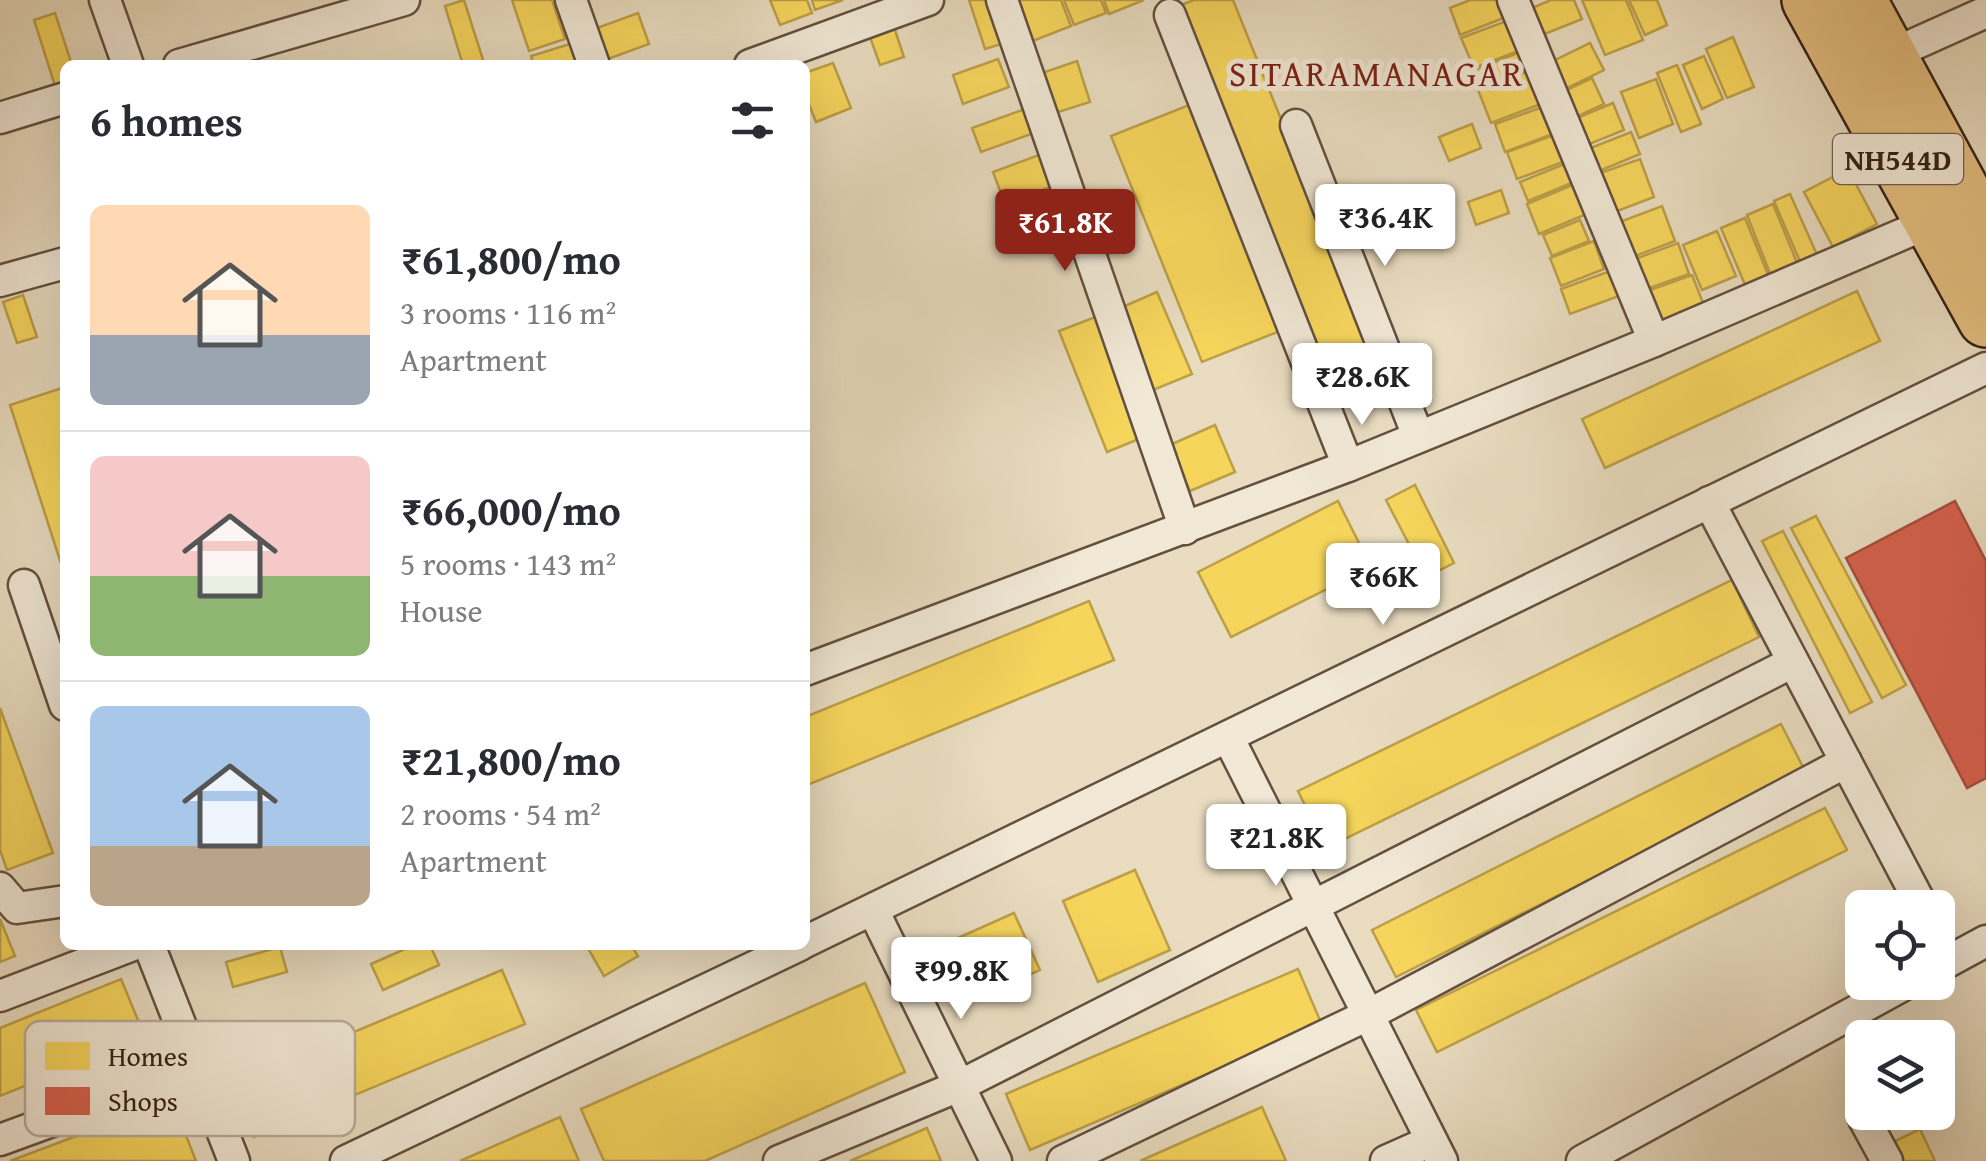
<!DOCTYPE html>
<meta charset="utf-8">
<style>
body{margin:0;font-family:"Gentium Book Plus",serif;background:#f7f7f7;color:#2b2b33;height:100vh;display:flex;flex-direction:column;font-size:38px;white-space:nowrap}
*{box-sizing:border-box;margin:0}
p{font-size:32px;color:#7c7c81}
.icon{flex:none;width:55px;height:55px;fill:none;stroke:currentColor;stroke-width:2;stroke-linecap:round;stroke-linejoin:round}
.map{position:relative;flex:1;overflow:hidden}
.details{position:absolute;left:60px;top:60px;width:750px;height:890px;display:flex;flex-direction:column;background:#fff;border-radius:15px;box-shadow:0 10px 40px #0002}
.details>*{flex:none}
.controls{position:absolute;left:1845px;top:890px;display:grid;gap:20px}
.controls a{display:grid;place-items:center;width:110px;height:110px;border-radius:15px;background:#fff;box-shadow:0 10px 40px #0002;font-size:50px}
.price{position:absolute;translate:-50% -85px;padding:0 22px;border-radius:10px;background:#fff;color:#222;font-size:32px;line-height:65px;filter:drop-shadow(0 2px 5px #0008)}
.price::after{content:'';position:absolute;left:50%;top:60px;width:30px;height:22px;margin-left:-15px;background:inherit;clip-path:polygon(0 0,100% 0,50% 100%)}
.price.selected{background:#8f2418;color:#fff}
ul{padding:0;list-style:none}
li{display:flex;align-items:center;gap:30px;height:250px;padding:0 30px}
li+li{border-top:2px solid #e1e1e2}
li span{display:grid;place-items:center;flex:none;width:280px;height:200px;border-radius:15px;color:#555}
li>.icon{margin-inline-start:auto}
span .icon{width:120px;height:120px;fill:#fffc;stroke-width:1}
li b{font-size:42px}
h2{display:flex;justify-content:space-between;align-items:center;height:120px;padding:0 30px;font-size:42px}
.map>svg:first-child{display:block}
.homes{fill:#f6d55c;stroke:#bc9f47;stroke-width:2.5}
.shops{fill:#d6604d;stroke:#a64d3c;stroke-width:2.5}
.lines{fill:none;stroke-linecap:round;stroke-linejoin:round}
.street-casing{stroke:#635040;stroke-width:35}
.highway-casing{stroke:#362116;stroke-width:60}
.street{stroke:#f1e8d6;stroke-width:30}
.highway{stroke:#e4be80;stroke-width:55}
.labels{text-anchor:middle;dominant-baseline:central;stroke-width:10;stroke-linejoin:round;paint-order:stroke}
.shield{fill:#f1e8d6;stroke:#6e5d50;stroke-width:2.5}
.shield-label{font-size:30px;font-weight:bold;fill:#362116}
.neighbourhood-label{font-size:35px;letter-spacing:2.5px;fill:#7a1f14;stroke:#f1e8d6}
.key{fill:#f1e8d6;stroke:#b9ac9c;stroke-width:2.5}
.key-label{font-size:28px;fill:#362116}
</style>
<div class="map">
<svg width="1986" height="1161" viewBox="0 0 1986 1161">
<rect width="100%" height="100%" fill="#e9dcc0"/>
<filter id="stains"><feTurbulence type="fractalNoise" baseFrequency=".002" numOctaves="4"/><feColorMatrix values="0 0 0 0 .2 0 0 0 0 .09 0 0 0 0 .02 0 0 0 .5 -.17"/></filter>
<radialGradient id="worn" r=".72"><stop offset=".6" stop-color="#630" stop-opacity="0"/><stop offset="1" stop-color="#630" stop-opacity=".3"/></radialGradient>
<g class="homes">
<polygon points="464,0 484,63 477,65 463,65 445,6"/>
<polygon points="512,0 552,0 565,39 529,51"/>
<polygon points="770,0 807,0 812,13 780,25"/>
<polygon points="812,0 843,0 815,10"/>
<polygon points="969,0 994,0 1008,42 985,49"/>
<polygon points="1017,0 1061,0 1071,26 1033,41"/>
<polygon points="1064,0 1101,0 1106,13 1074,25"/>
<polygon points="1104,0 1144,0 1109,14"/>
<polygon points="1194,0 1233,0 1373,348 1321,369 1176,7"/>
<polygon points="1470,0 1499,0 1506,17 1460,35 1450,8"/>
<polygon points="1551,0 1574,0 1582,19 1542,35 1532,8"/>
<polygon points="1582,0 1626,0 1643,40 1605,55"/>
<polygon points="1629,0 1657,0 1667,25 1645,35"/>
<polygon points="55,13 72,65 65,65 65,86 56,89 34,20"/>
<polygon points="638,13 649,44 608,59 597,28"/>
<polygon points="890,15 904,57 880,65 865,23"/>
<polygon points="1509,20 1521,50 1474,68 1461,38"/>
<polygon points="1733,37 1754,87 1727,98 1706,49"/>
<polygon points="573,43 580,65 534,65 531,56"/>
<polygon points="1590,43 1604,70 1561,91 1547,64"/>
<polygon points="1520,52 1527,69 1480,88 1472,71"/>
<polygon points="1704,56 1723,99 1702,109 1683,65"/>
<polygon points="998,59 1009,87 963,104 953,75"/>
<polygon points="1077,61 1090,102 1052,114 1039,74"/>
<polygon points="833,63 851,108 816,122 805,94 805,73"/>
<polygon points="1677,65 1701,124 1681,132 1657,73"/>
<polygon points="1529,71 1541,104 1491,123 1478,90"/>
<polygon points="1592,78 1604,104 1572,119 1560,93"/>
<polygon points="1656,79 1673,124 1639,138 1621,92"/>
<polygon points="1613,103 1624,130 1582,147 1570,121"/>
<polygon points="1189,105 1280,331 1202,362 1111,136"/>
<polygon points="1545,106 1555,133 1505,152 1495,124"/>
<polygon points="1025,109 1034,133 981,152 972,128"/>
<polygon points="1472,124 1481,148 1449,161 1439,137"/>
<polygon points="1631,132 1640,154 1592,174 1583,151"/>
<polygon points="1554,135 1563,162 1517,179 1507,152"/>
<polygon points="1047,152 1059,184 1005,204 993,172"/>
<polygon points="1640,159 1654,197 1607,215 1592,176"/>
<polygon points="1567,163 1574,182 1528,201 1520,182"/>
<polygon points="1848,169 1877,224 1833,247 1804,192"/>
<polygon points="1577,183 1589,213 1539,234 1527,204"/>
<polygon points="1501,190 1509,213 1476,225 1468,202"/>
<polygon points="1790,194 1818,257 1801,264 1774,201"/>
<polygon points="1773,204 1800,270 1773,281 1747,215"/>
<polygon points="1662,206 1675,241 1630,258 1617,223"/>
<polygon points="1745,218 1769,277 1746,287 1721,228"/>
<polygon points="1580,220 1589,241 1552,256 1543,235"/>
<polygon points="1127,225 1134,245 1104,255 1097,235"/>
<polygon points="1717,231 1736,276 1702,290 1683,245"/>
<polygon points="1594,241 1604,269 1561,286 1550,258"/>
<polygon points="1678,243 1689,274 1641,291 1630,261"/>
<polygon points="1610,271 1619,296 1570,314 1561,289"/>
<polygon points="1692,275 1705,308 1652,328 1639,294"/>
<polygon points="1857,291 1880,341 1605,468 1582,419"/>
<polygon points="1157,292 1192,374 1146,393 1111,312"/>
<polygon points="23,295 37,337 17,343 3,302"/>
<polygon points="1103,314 1151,434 1107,452 1059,331"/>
<polygon points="65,387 65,576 10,405"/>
<polygon points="1215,425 1235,472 1190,491 1170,445"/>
<polygon points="1415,485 1454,563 1426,577 1386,500"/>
<polygon points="1338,501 1371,567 1231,637 1198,572"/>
<polygon points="1816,516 1906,685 1882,698 1791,528"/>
<polygon points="1783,531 1872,702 1850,713 1762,541"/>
<polygon points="1732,580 1759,637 1326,848 1298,791"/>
<polygon points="1089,601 1114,660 805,786 805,717"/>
<polygon points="0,708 53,853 7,870 0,850"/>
<polygon points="1781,724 1805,771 1396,977 1372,930"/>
<polygon points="1825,808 1847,850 1437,1052 1416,1010"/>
<polygon points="1135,870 1170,950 1098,982 1063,901"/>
<polygon points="1014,913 1040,970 956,1008 931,950"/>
<polygon points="0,919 15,956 0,962"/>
<polygon points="414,945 430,945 439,965 383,990 371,964"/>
<polygon points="586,945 631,945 638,956 604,976"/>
<polygon points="280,947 287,972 233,987 226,962"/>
<polygon points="1298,969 1322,1025 1030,1150 1006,1094"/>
<polygon points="502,970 525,1024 254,1137 232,1083"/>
<polygon points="121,979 145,1037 0,1096 0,1028"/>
<polygon points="865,983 905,1072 705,1161 604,1161 581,1109"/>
<polygon points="172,1100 196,1161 10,1161"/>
<polygon points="1262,1107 1286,1161 1140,1161"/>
<polygon points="560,1117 579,1161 460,1161"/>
<polygon points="927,1128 941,1161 850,1161"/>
<polygon points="1920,1129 1935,1161 1897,1161 1889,1144"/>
</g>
<polygon class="shops" points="1955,501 1986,561 1986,778 1967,788 1846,558"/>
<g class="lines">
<defs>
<g id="street">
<polyline points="105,0 128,65"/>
<polyline points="571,0 594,65"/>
<polyline points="1002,0 1185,529"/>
<polyline points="1513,0 1654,341"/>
<polyline points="1170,15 1348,466"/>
<polyline points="1888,56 1986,12"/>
<polyline points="179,65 404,0"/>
<polyline points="750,65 928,0"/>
<polyline points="0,118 65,98"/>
<polyline points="1296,125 1418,436"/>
<polyline points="0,281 65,263"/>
<polyline points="1709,502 1923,908"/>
<polyline points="24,585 65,705"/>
<polyline points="805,670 1348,466 1654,341 1933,221"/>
<polyline points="1228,737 1442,1161"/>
<polyline points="0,888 17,908 65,901"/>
<polyline points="873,910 996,1161"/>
<polyline points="805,942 1986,368"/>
<polyline points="149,945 234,1161"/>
<polyline points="1938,967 1986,941"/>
<polyline points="0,996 133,945"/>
<polyline points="1864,1119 1887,1161"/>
<polyline points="0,1140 197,1068"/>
<polyline points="346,1161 800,945"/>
<polyline points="779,1161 959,1086 1793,662"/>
<polyline points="1063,1161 1368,1015 1846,762"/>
<polyline points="1386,1161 1431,1141"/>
<polyline points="1582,1161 1909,982"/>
</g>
<g id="highway">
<polyline points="1810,0 1986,319"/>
<polyline points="1858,0 1986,236"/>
</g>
</defs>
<use href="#street" class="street-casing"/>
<use href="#highway" class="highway-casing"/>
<use href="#street" class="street"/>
<use href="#highway" class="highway"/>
</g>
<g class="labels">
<rect class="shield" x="1833" y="134" width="130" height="50" rx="8"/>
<g class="shield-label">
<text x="1898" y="159">NH544D</text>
</g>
<g class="neighbourhood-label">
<text x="1377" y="73">SITARAMANAGAR</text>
</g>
</g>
<rect x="25" y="1021" width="330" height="115" rx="15" class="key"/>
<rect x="45" y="1042" width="45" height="28" fill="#f6d55c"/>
<rect x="45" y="1087" width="45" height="28" fill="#d6604d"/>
<g class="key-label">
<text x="108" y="1066">Homes</text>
<text x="108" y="1111">Shops</text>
</g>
<rect width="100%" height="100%" filter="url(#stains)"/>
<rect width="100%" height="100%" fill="url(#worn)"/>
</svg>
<div class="controls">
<a><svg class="icon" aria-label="locate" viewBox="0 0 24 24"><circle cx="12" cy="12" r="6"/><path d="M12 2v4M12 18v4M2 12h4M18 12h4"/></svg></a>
<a><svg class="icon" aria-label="layers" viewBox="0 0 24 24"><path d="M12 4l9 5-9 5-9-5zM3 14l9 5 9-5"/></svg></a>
</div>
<b class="price" style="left:1385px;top:269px">₹36.4K</b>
<b class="price selected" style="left:1065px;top:274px">₹61.8K</b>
<b class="price" style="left:1362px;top:428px">₹28.6K</b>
<b class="price" style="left:1383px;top:628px">₹66K</b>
<b class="price" style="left:1276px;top:889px">₹21.8K</b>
<b class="price" style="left:961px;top:1022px">₹99.8K</b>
<section class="details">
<h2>6 homes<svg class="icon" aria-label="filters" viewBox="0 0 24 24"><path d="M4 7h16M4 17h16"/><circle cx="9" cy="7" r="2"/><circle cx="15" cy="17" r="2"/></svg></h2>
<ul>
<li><span style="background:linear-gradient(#ffd9b3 65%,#9aa5b1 0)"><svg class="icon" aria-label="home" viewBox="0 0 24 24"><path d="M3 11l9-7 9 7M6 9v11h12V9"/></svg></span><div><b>₹61,800/mo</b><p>3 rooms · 116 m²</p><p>Apartment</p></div></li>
<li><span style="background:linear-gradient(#f6c9c9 60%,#8fb573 0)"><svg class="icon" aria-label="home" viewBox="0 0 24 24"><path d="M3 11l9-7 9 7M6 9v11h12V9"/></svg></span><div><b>₹66,000/mo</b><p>5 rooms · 143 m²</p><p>House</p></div></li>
<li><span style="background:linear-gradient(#a9c7e8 70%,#b9a48a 0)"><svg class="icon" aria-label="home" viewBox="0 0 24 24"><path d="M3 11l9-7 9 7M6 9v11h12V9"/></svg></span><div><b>₹21,800/mo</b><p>2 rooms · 54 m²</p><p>Apartment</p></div></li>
</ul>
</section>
</div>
